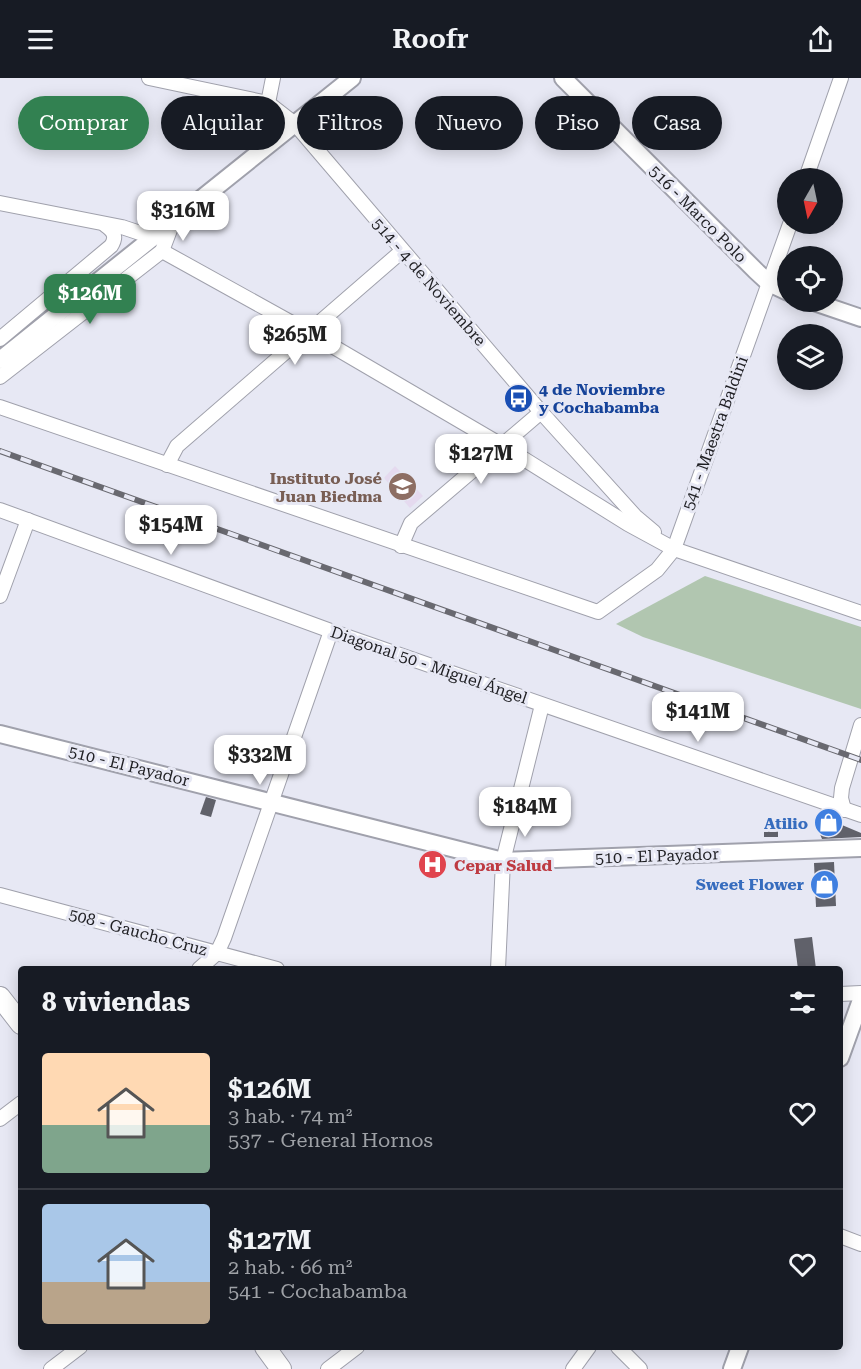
<!DOCTYPE html>
<html lang="es">
<meta charset="utf-8">
<style>
body{margin:0;font-family:"Roboto Serif",serif;background:#242831;color:#f1f3f6;height:100vh;display:flex;flex-direction:column;font-size:22px;white-space:nowrap}
*{box-sizing:border-box;margin:0}
p{font-size:20px;color:#9ea1a6}
.icon{flex:none;width:33px;height:33px;fill:none;stroke:currentColor;stroke-width:2;stroke-linecap:round;stroke-linejoin:round}
.map{position:relative;flex:1;overflow:hidden}
.panel{position:absolute;left:18px;top:888px;width:825px;height:384px;display:flex;flex-direction:column;background:#171b24;border-radius:6px;box-shadow:0 3px 15px #0003}
.panel>*{flex:none}
.hud{position:absolute;left:18px;top:18px;width:825px;height:54px;display:flex;gap:12px}
.needle{width:39px;rotate:189deg}
.buttons{position:absolute;left:777px;top:90px;display:grid;gap:12px}
.buttons a{display:grid;place-items:center;width:66px;height:66px;border-radius:50%;background:#171b24;box-shadow:0 3px 15px #0003;font-size:30px}
.price{position:absolute;translate:-50% -51px;padding:0 14px;border-radius:12px;background:#fff;color:#222;font-size:20px;line-height:39px;filter:drop-shadow(0 2px 3px #0008)}
.price::after{content:'';position:absolute;left:50%;top:36px;width:18px;height:14px;margin-left:-9px;background:inherit;clip-path:polygon(0 0,100% 0,50% 100%)}
.price.on{background:#328151;color:#fff}
ul{padding:0;list-style:none}
li{display:flex;align-items:center;gap:18px;height:150px;padding:0 24px}
li+li{border-top:2px solid #363941}
li span{display:grid;place-items:center;flex:none;width:168px;height:120px;border-radius:6px;color:#555}
li>.icon{margin-inline-start:auto}
span .icon{width:72px;height:72px;fill:#fffc;stroke-width:1}
li b{font-size:26px}
h2{display:flex;justify-content:space-between;align-items:center;height:72px;padding:0 24px;font-size:26px}
.pill{padding:0 21px;border-radius:27px;background:#171b24;box-shadow:0 3px 15px #0003;font-size:21px;line-height:54px}
.pill.on{background:#328151;color:#fff}
header{display:flex;justify-content:space-between;align-items:center;height:78px;padding:0 24px;background:#171b24;font-size:27px;font-weight:600}
.map>svg:first-child{display:block}
.education{fill:#e5daef}
.green{fill:#b1c6b0}
.building{fill:#60616a}
.lines{fill:none;stroke-linecap:round;stroke-linejoin:round}
.minor-casing{stroke:#a0a1ac;stroke-width:16}
.tertiary-casing{stroke:#a0a1ac;stroke-width:20}
.secondary-casing{stroke:#a0a1ac;stroke-width:22}
.minor{stroke:#fff;stroke-width:14}
.tertiary{stroke:#fff;stroke-width:16}
.secondary{stroke:#fff;stroke-width:20}
.rail-casing{stroke:#696970;stroke-width:6}
.rail{stroke:#e7e8f4;stroke-width:4;stroke-dasharray:11;stroke-linecap:butt}
.labels{text-anchor:middle;dominant-baseline:central;stroke-width:6;stroke-linejoin:round;paint-order:stroke}
.street-label{font-size:16px;fill:#1f1f23;stroke:#e7e8f4}
.transit-label{font-size:16px;font-weight:bold;fill:#164399;stroke:#e7e8f4;text-anchor:start}
.education-label{font-size:16px;font-weight:bold;fill:#785e54;stroke:#e7e8f4;text-anchor:end}
.shop-label{font-size:16px;font-weight:bold;fill:#366cbe;stroke:#e7e8f4;text-anchor:end}
.health-label{font-size:16px;font-weight:bold;fill:#be3a42;stroke:#e7e8f4;text-anchor:start}
</style>
<header><svg class="icon" aria-label="menu" viewBox="0 0 24 24"><path d="M4 6h16M4 12h16M4 18h16"/></svg>Roofr<svg class="icon" aria-label="share" viewBox="0 0 24 24"><path d="M12 15V3M7 8l5-5 5 5M5 13v7h14v-7"/></svg></header>
<div class="map">
<svg width="861" height="1291" viewBox="0 0 861 1291">
<rect width="100%" height="100%" fill="#e7e8f4"/>
<polygon class="education" points="395,388 423,418 410,430 384,400"/>
<polygon class="green" points="705,498 861,549 861,631 643,559 616,546"/>
<g class="building">
<polygon points="206,719 216,722 211,739 200,736"/>
<polygon points="823,739 861,755 861,759 822,761 818,751"/>
<rect x="764" y="745" width="14" height="14"/>
<polygon points="834,784 836,828 816,829 814,785"/>
<polygon points="812,859 816,891 798,891 794,861"/>
</g>
<g class="lines">
<defs>
<g id="minor">
<polyline points="149,0 268,25 295,46 541,334 635,438 654,454"/>
<polyline points="268,25 273,0"/>
<polyline points="806,100 841,0"/>
<polyline points="0,125 122,149 152,159"/>
<polyline points="162,173 310,255 503,368 628,446 674,471 861,535"/>
<path d="M0,261L111,168C117,159 114,153 105,147"/>
<polyline points="0,299 162,173 173,144"/>
<polyline points="0,329 598,534 657,492 674,471 790,146"/>
<polyline points="167,387 177,368 402,173"/>
<polyline points="0,432 331,553 861,737"/>
<polyline points="401,468 411,445 541,334"/>
<polyline points="0,518 28,442"/>
<polyline points="844,732 841,720 842,710 861,647"/>
<polyline points="0,817 277,891"/>
<polyline points="199,891 217,875 224,860 331,553"/>
<polyline points="498,891 503,783 542,627"/>
<polyline points="840,916 861,915"/>
<polyline points="0,1041 21,1025"/>
<polyline points="840,1158 861,1166"/>
<polyline points="618,1269 640,1291"/>
<polyline points="51,1291 80,1269"/>
<polyline points="328,1291 357,1269"/>
<polyline points="573,1291 589,1269"/>
</g>
<g id="tertiary">
<polyline points="563,0 756,193 769,205 788,214"/>
<polyline points="814,224 861,240"/>
<polyline points="0,282 352,0"/>
<polyline points="0,656 503,783 861,770"/>
<polyline points="840,980 861,922"/>
<polyline points="732,1291 740,1269"/>
</g>
<g id="secondary">
<polyline points="0,919 21,946"/>
<polyline points="265,1269 281,1291"/>
</g>
</defs>
<use href="#minor" class="minor-casing"/>
<use href="#tertiary" class="tertiary-casing"/>
<use href="#secondary" class="secondary-casing"/>
<use href="#minor" class="minor"/>
<use href="#tertiary" class="tertiary"/>
<use href="#secondary" class="secondary"/>
<defs>
<polyline id="rail" points="0,373 861,682"/>
</defs>
<use href="#rail" class="rail-casing"/>
<use href="#rail" class="rail"/>
</g>
<defs>
<symbol id="bus-disc" viewBox="-11 -11 22 22"><circle r="9.5" fill="#1a4fb4" stroke="#e7e8f4"/><path d="M-5-6H5V4H4V6H2V4H-2V6H-4V4H-5ZM-3.5-4V0h7V-4ZM-3.5 1.2v1.5H-2V1.2ZM2 1.2v1.5H3.5V1.2Z" fill="#fff"/></symbol>
<symbol id="university-disc" viewBox="-11 -11 22 22"><circle r="9.5" fill="#8d6e63" stroke="#e7e8f4"/><path d="M0-5L7-2L0 1L-7-2ZM-4 1L0 2.5L4 1V4Q0 6-4 4Z" fill="#fff"/></symbol>
<symbol id="shop-disc" viewBox="-11 -11 22 22"><circle r="9.5" fill="#3f7fe0" stroke="#e7e8f4"/><path d="M-5-2.5h2.3a2.7 3.5 0 0 1 5.4 0H5L5.5 6h-11ZM-1.5-2.5h3a1.5 2.3 0 0 0-3 0Z" fill="#fff"/></symbol>
<symbol id="hospital-disc" viewBox="-11 -11 22 22"><circle r="9.5" fill="#e0444e" stroke="#e7e8f4"/><path d="M-5-5h3v3.5h4V-5h3V5h-3V1.5h-4V5h-3Z" fill="#fff"/></symbol>
</defs>
<g fill-rule="evenodd">
<use href="#bus-disc" x="502" y="304" width="33" height="33"/>
<use href="#university-disc" x="386" y="392" width="33" height="33"/>
<use href="#shop-disc" x="812" y="728" width="33" height="33"/>
<use href="#hospital-disc" x="416" y="770" width="33" height="33"/>
<use href="#shop-disc" x="808" y="790" width="33" height="33"/>
</g>
<g class="labels">
<g class="street-label">
<text transform="translate(698 136) rotate(45)">516 - Marco Polo</text>
<text transform="translate(429 204) rotate(49)">514 - 4 de Noviembre</text>
<text transform="translate(715 355) rotate(-70)">541 - Maestra Baldini</text>
<text transform="translate(429 587) rotate(19)">Diagonal 50 - Miguel Ángel</text>
<text transform="translate(129 688) rotate(14)">510 - El Payador</text>
<text transform="translate(657 778) rotate(-2)">510 - El Payador</text>
<text transform="translate(138 854) rotate(15)">508 - Gaucho Cruz</text>
</g>
<g class="transit-label">
<text x="539" y="311">4 de Noviembre<tspan x="539" dy="18">y Cochabamba</tspan></text>
</g>
<g class="education-label">
<text x="382" y="400">Instituto José<tspan x="382" dy="18">Juan Biedma</tspan></text>
</g>
<g class="shop-label">
<text x="808" y="745">Atilio</text>
<text x="804" y="806">Sweet Flower</text>
</g>
<g class="health-label">
<text x="454" y="787">Cepar Salud</text>
</g>
</g>
</svg>
<div class="buttons">
<a><svg class="needle" viewBox="-14 -14 28 28"><path d="M0-13l5 13h-10z" fill="#e53935"/><path d="M0 13l5-13h-10z" fill="#9ea1a6"/></svg></a>
<a><svg class="icon" aria-label="locate" viewBox="0 0 24 24"><circle cx="12" cy="12" r="6"/><path d="M12 2v4M12 18v4M2 12h4M18 12h4"/></svg></a>
<a><svg class="icon" aria-label="layers" viewBox="0 0 24 24"><path d="M12 4l9 5-9 5-9-5zM3 14l9 5 9-5"/></svg></a>
</div>
<b class="price" style="left:183px;top:164px">$316M</b>
<b class="price on" style="left:90px;top:247px">$126M</b>
<b class="price" style="left:295px;top:288px">$265M</b>
<b class="price" style="left:481px;top:407px">$127M</b>
<b class="price" style="left:171px;top:478px">$154M</b>
<b class="price" style="left:698px;top:665px">$141M</b>
<b class="price" style="left:260px;top:708px">$332M</b>
<b class="price" style="left:525px;top:760px">$184M</b>
<div class="hud">
<a class="pill on">Comprar</a>
<a class="pill">Alquilar</a>
<a class="pill">Filtros</a>
<a class="pill">Nuevo</a>
<a class="pill">Piso</a>
<a class="pill">Casa</a>
</div>
<section class="panel">
<h2>8 viviendas<svg class="icon" aria-label="filters" viewBox="0 0 24 24"><path d="M4 7h16M4 17h16"/><circle cx="9" cy="7" r="2"/><circle cx="15" cy="17" r="2"/></svg></h2>
<ul>
<li><span style="background:linear-gradient(#ffd9b3 60%,#7fa58c 0)"><svg class="icon" aria-label="home" viewBox="0 0 24 24"><path d="M3 11l9-7 9 7M6 9v11h12V9"/></svg></span><div><b>$126M</b><p>3 hab. · 74 m²</p><p>537 - General Hornos</p></div><svg class="icon" aria-label="heart" viewBox="0 0 24 24"><path d="M12 20l-8-8c-3-5 5-10 8-4 3-6 11-1 8 4z"/></svg></li>
<li><span style="background:linear-gradient(#a9c7e8 65%,#b9a48a 0)"><svg class="icon" aria-label="home" viewBox="0 0 24 24"><path d="M3 11l9-7 9 7M6 9v11h12V9"/></svg></span><div><b>$127M</b><p>2 hab. · 66 m²</p><p>541 - Cochabamba</p></div><svg class="icon" aria-label="heart" viewBox="0 0 24 24"><path d="M12 20l-8-8c-3-5 5-10 8-4 3-6 11-1 8 4z"/></svg></li>
</ul>
</section>
</div>
